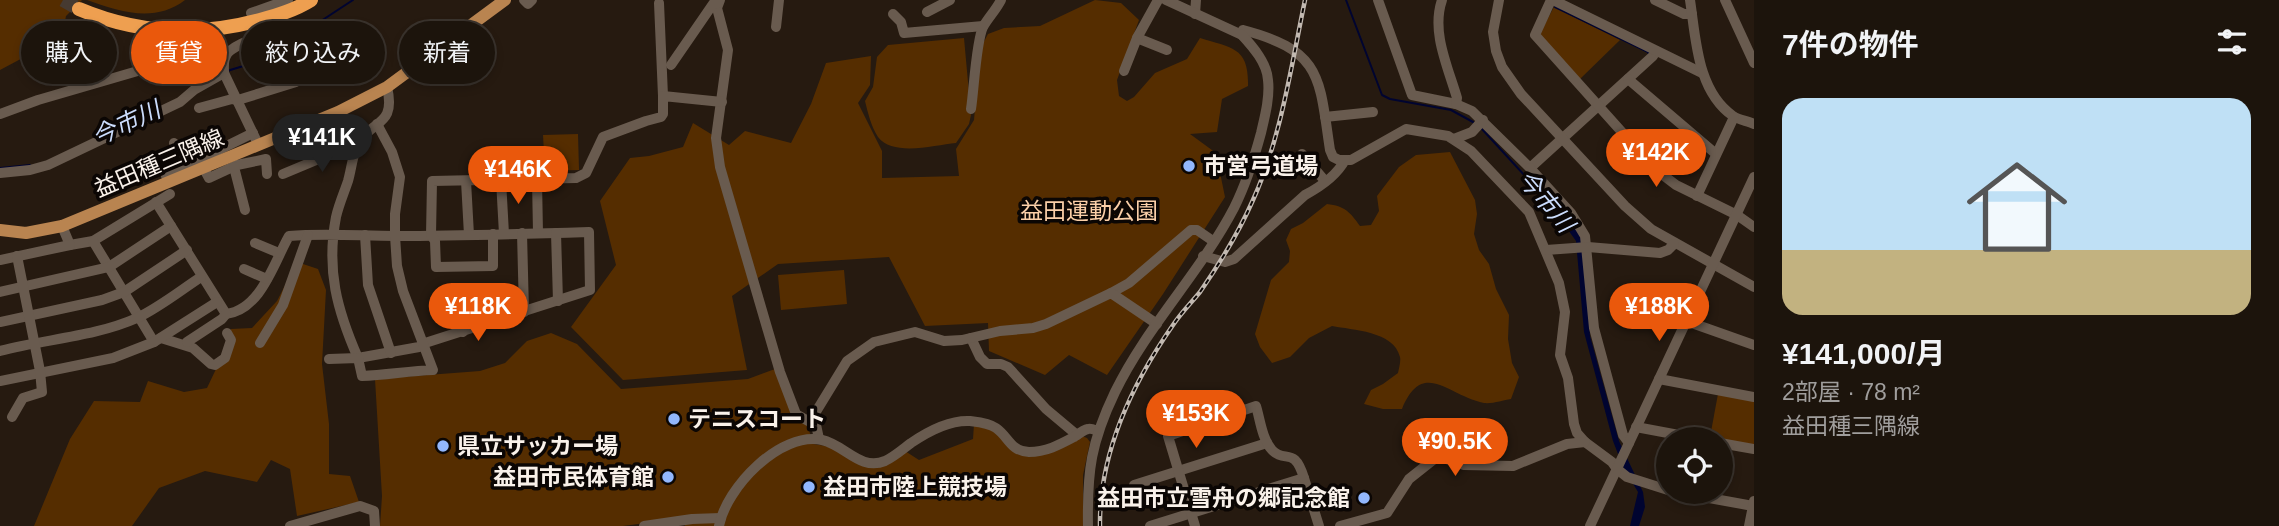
<!DOCTYPE html>
<html lang="ja">
<meta charset="utf-8">
<style>
body{margin:0;font-family:Arial,"Noto Sans JP",sans-serif;background:#29211a;color:#f1f3f6;height:100vh;display:flex;flex-direction:column;font-size:26px;white-space:nowrap}
*{box-sizing:border-box;margin:0}
p{font-size:23px;color:#a09e9d}
.icon{flex:none;width:38px;height:38px;fill:none;stroke:currentColor;stroke-width:2;stroke-linecap:round;stroke-linejoin:round}
.map{position:relative;flex:1;overflow:hidden}
.panel{display:flex;flex-direction:column;background:#1c140c;width:525px}
.panel>*{flex:none}
.banner{position:absolute;left:21px;top:21px;width:665px;height:63px;display:flex;gap:14px}
.controls{position:absolute;left:1656px;top:427px;display:grid;gap:14px}
.controls a{display:grid;place-items:center;width:77px;height:77px;border-radius:50%;background:#1c140c;box-shadow:0 4px 10px #0003,0 0 0 2px #3a332d;font-size:35px}
.price{position:absolute;translate:-50% -60px;padding:0 16px;border-radius:24px;background:#ea580c;color:#fff;font-size:23px;line-height:46px;filter:drop-shadow(0 2px 4px #0008)}
.price::after{content:'';position:absolute;left:50%;top:42px;width:21px;height:16px;margin-left:-10px;background:inherit;clip-path:polygon(0 0,100% 0,50% 100%)}
.price.selected{background:#222;color:#fff}
ul{padding:0;list-style:none}
li{display:grid;align-content:center;gap:14px;height:371px;padding:0 28px}
li span{display:grid;place-items:center;height:217px;border-radius:21px;color:#555}
li>.icon{margin-inline-start:auto}
span .icon{width:126px;height:126px;fill:#fffc;stroke-width:1}
li b{font-size:30px}
h2{display:flex;justify-content:space-between;align-items:center;height:84px;padding:0 28px;font-size:30px}
.tag{padding:0 24px;border-radius:32px;background:#1c140c;box-shadow:0 4px 10px #0003,0 0 0 2px #3a332d;font-size:24px;line-height:63px}
.tag.selected{background:#ea580c;color:#fff}
main{display:flex;flex:1;min-height:0}
.map>svg:first-child{display:block}
.green{fill:#552d00}
.water{fill:#000430}
.lines{fill:none;stroke-linecap:round;stroke-linejoin:round}
.stream{stroke:#000430;stroke-width:2}
.highway-tunnel{stroke:#463a31;stroke-width:14;stroke-dasharray:14 7;stroke-linecap:butt}
.minor{stroke:#695b4f;stroke-width:10}
.major{stroke:#b98450;stroke-width:12}
.highway{stroke:#ee9f50;stroke-width:14}
.rail-casing{stroke:#c2b9b1;stroke-width:4.5}
.rail{stroke:#0b0604;stroke-width:2;stroke-dasharray:5;stroke-linecap:butt}
.poi-dot{fill:#92b7fd;stroke:#0b0604;stroke-width:2.5}
.labels{text-anchor:middle;dominant-baseline:central;stroke-width:7;stroke-linejoin:round;paint-order:stroke}
.street-label{font-size:23px;fill:#f9f1ea;stroke:#0b0604}
.poi-label{font-size:23px;font-weight:bold;fill:#f9f1ea;stroke:#0b0604;text-anchor:start}
.park-label{font-size:23px;fill:#fbcfa8;stroke:#0b0604}
.water-label{font-size:24px;font-style:italic;fill:#cbdcfc;stroke:#0b0604}
</style>
<main>
<div class="map">
<svg width="1754" height="526" viewBox="0 0 1754 526">
<rect width="100%" height="100%" fill="#261a10"/>
<g class="green">
<polygon points="0,0 82,0 66,16 62,37 0,70"/>
<path d="M87,0H185C155,23 120,12 87,0Z"/>
<path d="M1095,0L1121,3L1139,20L1117,80L1119,96L1127,101L1134,97L1155,73L1187,59L1200,38C1232,48 1249,47 1248,86L1222,99L1217,132L1190,134L1216,153L1225,197L1163,294L1107,375L1069,355L1045,375L989,351L988,323L925,326L889,257L778,264L732,296L747,370L623,380L571,327L616,265L600,201L630,158L649,156L683,147L693,123L729,145L745,131L791,143L811,104L826,63L871,56L870,85L858,103L882,151V178L959,176L956,149L974,120L980,49L988,34L1004,28L1040,26Z"/>
<polygon points="1554,7 1620,40 1580,79 1539,35"/>
<path d="M964,38L971,115L969,124L956,143C935,145 893,157 878,137C871,126 868,113 865,101L873,87L877,57L888,45Z"/>
<polygon points="578,134 579,170 545,171 543,135"/>
<path d="M1450,152L1475,200L1477,214L1474,234L1479,250L1489,264L1496,289L1509,315L1508,339L1512,363L1519,377L1511,399C1503,400 1493,404 1484,403C1448,396 1423,358 1402,409H1383L1364,404L1371,390L1383,384L1398,373C1399,368 1401,361 1400,357C1394,331 1352,330 1332,326L1309,338L1290,357L1272,363L1260,347L1255,334L1271,280L1289,262L1290,251L1286,240L1291,229L1303,223L1327,204C1345,206 1350,212 1360,226L1371,225L1379,211L1377,196L1399,167L1416,155Z"/>
<polygon points="297,262 318,269 326,290 322,364 329,424 329,474 350,476 359,502 297,516 290,469 271,460 257,482 205,471 159,488 132,526 34,526 70,439 94,401 140,402 148,381 184,392 207,388 226,348 231,329 252,328 277,301"/>
<polygon points="844,270 847,304 781,310 778,275"/>
<polygon points="551,333 577,344 621,389 748,379 775,369 807,423 813,444 832,447 874,466 905,451 919,460 973,439 974,424 994,430 1024,454 1082,436 1087,438 1090,442 1083,475 1083,526 685,526 683,518 623,526 380,526 382,496 375,379 480,371 505,363 527,341"/>
<polygon points="1718,394 1754,401 1754,445 1710,437"/>
</g>
<polygon class="water" points="1570,220 1580,233 1585,258 1590,336 1619,441 1643,492 1645,507 1639,526 1630,526 1638,492 1623,467 1613,441 1584,332 1576,241 1566,227"/>
<g class="lines">
<g class="stream">
<polyline points="1346,0 1382,95 1390,99 1451,110 1473,122"/>
<polyline points="1555,7 1648,52 1649,55"/>
<polyline points="227,71 263,60 285,50 321,21 353,0"/>
<polyline points="1481,128 1569,224"/>
<polyline points="0,168 30,165"/>
</g>
<polyline class="highway-tunnel" points="63,0 79,9"/>
<g class="minor">
<polyline points="524,0 528,4 532,0"/>
<polyline points="720,0 717,8 728,50 716,138 720,167 780,372 796,414 815,425"/>
<polyline points="1378,0 1412,95 1456,104 1472,111 1530,168 1653,56 1656,51"/>
<path d="M1442,0C1431,32 1448,67 1457,98L1456,104"/>
<polyline points="1499,0 1493,32 1496,51 1502,67 1521,94 1625,206 1651,229 1754,287"/>
<polyline points="1551,0 1535,35 1655,169 1676,185 1737,215 1754,227"/>
<polyline points="1553,0 1702,73"/>
<polyline points="1655,0 1684,14 1692,14"/>
<path d="M1690,0C1696,39 1697,91 1733,116C1739,120 1748,121 1754,124"/>
<polyline points="1725,0 1754,63"/>
<polyline points="659,3 663,96"/>
<polyline points="927,12 950,0"/>
<polyline points="251,13 288,0"/>
<polyline points="893,14 901,22 904,33 983,26"/>
<polyline points="1195,14 1196,0"/>
<polyline points="776,27 779,0"/>
<path d="M1242,35L1243,30C1323,51 1319,78 1330,150L1333,157L1339,160H1351L1406,129L1448,136L1471,151L1529,212L1559,283L1565,312L1560,355L1568,378L1574,424L1577,433L1585,442L1612,462L1617,469L1627,477L1668,490"/>
<polyline points="1137,38 1167,50"/>
<polyline points="671,65 713,4 718,3"/>
<polyline points="1124,71 1137,38 1158,0"/>
<polyline points="1628,79 1716,154"/>
<polyline points="199,108 232,99 238,100 296,82"/>
<path d="M971,109C974,90 976,42 983,27C988,18 996,10 1001,0"/>
<polyline points="0,114 38,100 172,61 184,48 188,32"/>
<polyline points="1325,117 1373,112"/>
<polyline points="1454,139 1472,132 1483,120"/>
<polyline points="174,143 186,166"/>
<path d="M258,144L224,73C224,68 223,61 226,56C230,45 264,35 276,30L279,27L278,15"/>
<polyline points="1302,154 1325,181"/>
<polyline points="203,167 209,178 237,165 266,159 267,174"/>
<polyline points="234,167 245,210"/>
<polyline points="1530,168 1571,213 1585,236 1594,328 1623,435 1629,443"/>
<polyline points="0,173 30,170 48,165 180,102 194,90 224,73"/>
<polyline points="283,174 345,148 357,148"/>
<polyline points="166,176 253,133"/>
<polyline points="501,180 504,234"/>
<polyline points="537,180 538,233"/>
<polyline points="466,181 469,235"/>
<polyline points="1697,196 1734,117"/>
<path d="M156,202L226,314C261,310 274,262 289,236C325,233 361,236 396,236C460,236 525,234 589,232L590,290L422,344L419,347L358,358C337,310 326,270 336,217C339,204 344,193 348,181C351,171 352,159 356,149C369,118 397,129 387,87"/>
<polyline points="62,226 70,245 93,241 170,194"/>
<polyline points="522,233 524,312"/>
<polyline points="556,233 558,301"/>
<polyline points="493,234 493,266 436,267 435,241 431,235 432,181 576,178 586,173 603,137 646,121 661,117 663,114 663,96 722,102"/>
<polyline points="365,235 368,285 391,353"/>
<polyline points="93,241 154,342"/>
<polyline points="255,243 279,253"/>
<polyline points="1546,250 1588,247 1660,253 1668,250 1674,244"/>
<path d="M1203,256L1225,262L1234,259L1305,195C1320,187 1337,175 1345,160"/>
<polyline points="0,260 70,245"/>
<polyline points="244,269 267,279"/>
<polyline points="0,292 109,267 171,226"/>
<polyline points="1111,293 1129,283 1191,230 1197,230 1213,241"/>
<polyline points="453,300 463,332"/>
<polyline points="1686,321 1754,345"/>
<polyline points="0,322 102,300 124,292 187,250"/>
<polyline points="161,338 193,348 211,364 215,365 225,358 231,340 227,333"/>
<polyline points="971,338 980,357 987,364 1001,364 1008,367 1046,409 1077,435"/>
<polyline points="187,342 222,319 226,314"/>
<polyline points="260,343 283,305 308,235"/>
<path d="M0,351C45,339 94,337 137,318C160,307 181,290 201,277"/>
<path d="M329,359L358,358L362,376C386,375 409,371 433,370L403,291L397,266L395,236V214L400,177L392,152L377,124"/>
<polyline points="1659,379 1754,397"/>
<polyline points="0,381 113,358 154,342 217,302"/>
<polyline points="12,417 23,398 42,392 40,371 17,256"/>
<polyline points="1636,427 1700,439"/>
<polyline points="819,439 814,415 847,361 874,342 915,332 944,341 962,340 1000,331 1033,328 1046,324 1111,293 1157,324"/>
<polyline points="1720,443 1754,449"/>
<polyline points="1134,485 1267,443"/>
<polyline points="1676,492 1753,506"/>
<polyline points="290,526 360,506 374,511 375,526"/>
<polyline points="644,526 692,519 721,518"/>
<path d="M719,526C726,488 780,431 822,440C845,445 860,471 885,461C894,457 903,449 911,443C927,432 950,420 970,421C978,422 989,423 996,428C1009,437 1010,451 1029,452C1046,452 1059,445 1074,437C1077,435 1083,430 1088,429C1091,428 1095,430 1098,431"/>
<path d="M1088,526C1087,471 1091,442 1115,392C1147,326 1200,273 1234,208C1246,184 1254,159 1261,133C1265,116 1270,97 1268,80C1267,63 1253,47 1242,35L1166,0"/>
<polyline points="1150,526 1304,478 1319,526"/>
<path d="M1195,526L1168,436L1256,406C1260,419 1262,439 1272,450C1285,464 1294,445 1304,478"/>
<polyline points="1340,526 1387,513 1409,479 1438,456 1464,465 1513,466 1567,444 1585,442"/>
<polyline points="1590,526 1754,177"/>
<polyline points="1749,526 1754,501"/>
</g>
<polyline class="major" points="0,230 26,233 62,226 338,112 387,87 505,0"/>
<path class="highway" d="M79,9C138,34 198,37 260,20C278,15 295,10 311,0"/>
<defs>
<path id="rail" d="M1100,526C1099,453 1132,384 1173,325C1181,313 1191,303 1200,292C1220,263 1239,232 1253,200C1281,138 1291,67 1305,0"/>
</defs>
<use href="#rail" class="rail-casing"/>
<use href="#rail" class="rail"/>
</g>
<g class="poi-dot">
<circle cx="1189" cy="166" r="7"/>
<circle cx="674" cy="419" r="7"/>
<circle cx="443" cy="446" r="7"/>
<circle cx="668" cy="477" r="7"/>
<circle cx="809" cy="487" r="7"/>
<circle cx="1364" cy="498" r="7"/>
</g>
<g class="labels">
<g class="street-label">
<text transform="translate(159 163) rotate(-23)">益田種三隅線</text>
</g>
<g class="poi-label">
<text x="1203" y="166">市営弓道場</text>
<text x="688" y="419">テニスコート</text>
<text x="457" y="446">県立サッカー場</text>
<text x="654" y="477" text-anchor="end">益田市民体育館</text>
<text x="823" y="487">益田市陸上競技場</text>
<text x="1350" y="498" text-anchor="end">益田市立雪舟の郷記念館</text>
</g>
<g class="park-label">
<text x="1089" y="211">益田運動公園</text>
</g>
<g class="water-label">
<text transform="translate(126 123) rotate(-25)">今市川</text>
<text transform="translate(1546 201) rotate(50)">今市川</text>
</g>
</g>
</svg>
<div class="controls">
<a><svg class="icon" aria-label="locate" viewBox="0 0 24 24"><circle cx="12" cy="12" r="6"/><path d="M12 2v4M12 18v4M2 12h4M18 12h4"/></svg></a>
</div>
<b class="price selected" style="left:322px;top:174px">¥141K</b>
<b class="price" style="left:1656px;top:189px">¥142K</b>
<b class="price" style="left:518px;top:206px">¥146K</b>
<b class="price" style="left:478px;top:343px">¥118K</b>
<b class="price" style="left:1659px;top:343px">¥188K</b>
<b class="price" style="left:1196px;top:450px">¥153K</b>
<b class="price" style="left:1455px;top:478px">¥90.5K</b>
<div class="banner">
<a class="tag">購入</a>
<a class="tag selected">賃貸</a>
<a class="tag">絞り込み</a>
<a class="tag">新着</a>
</div>
</div>
<section class="panel">
<h2>7件の物件<svg class="icon" aria-label="filters" viewBox="0 0 24 24"><path d="M4 7h16M4 17h16"/><circle cx="9" cy="7" r="2"/><circle cx="15" cy="17" r="2"/></svg></h2>
<ul>
<li><span style="background:linear-gradient(#bfe0f5 70%,#c2b280 0)"><svg class="icon" aria-label="home" viewBox="0 0 24 24"><path d="M3 11l9-7 9 7M6 9v11h12V9"/></svg></span><div><b>¥141,000/月</b><p>2部屋 · 78 m²</p><p>益田種三隅線</p></div></li>
</ul>
</section>
</main>
